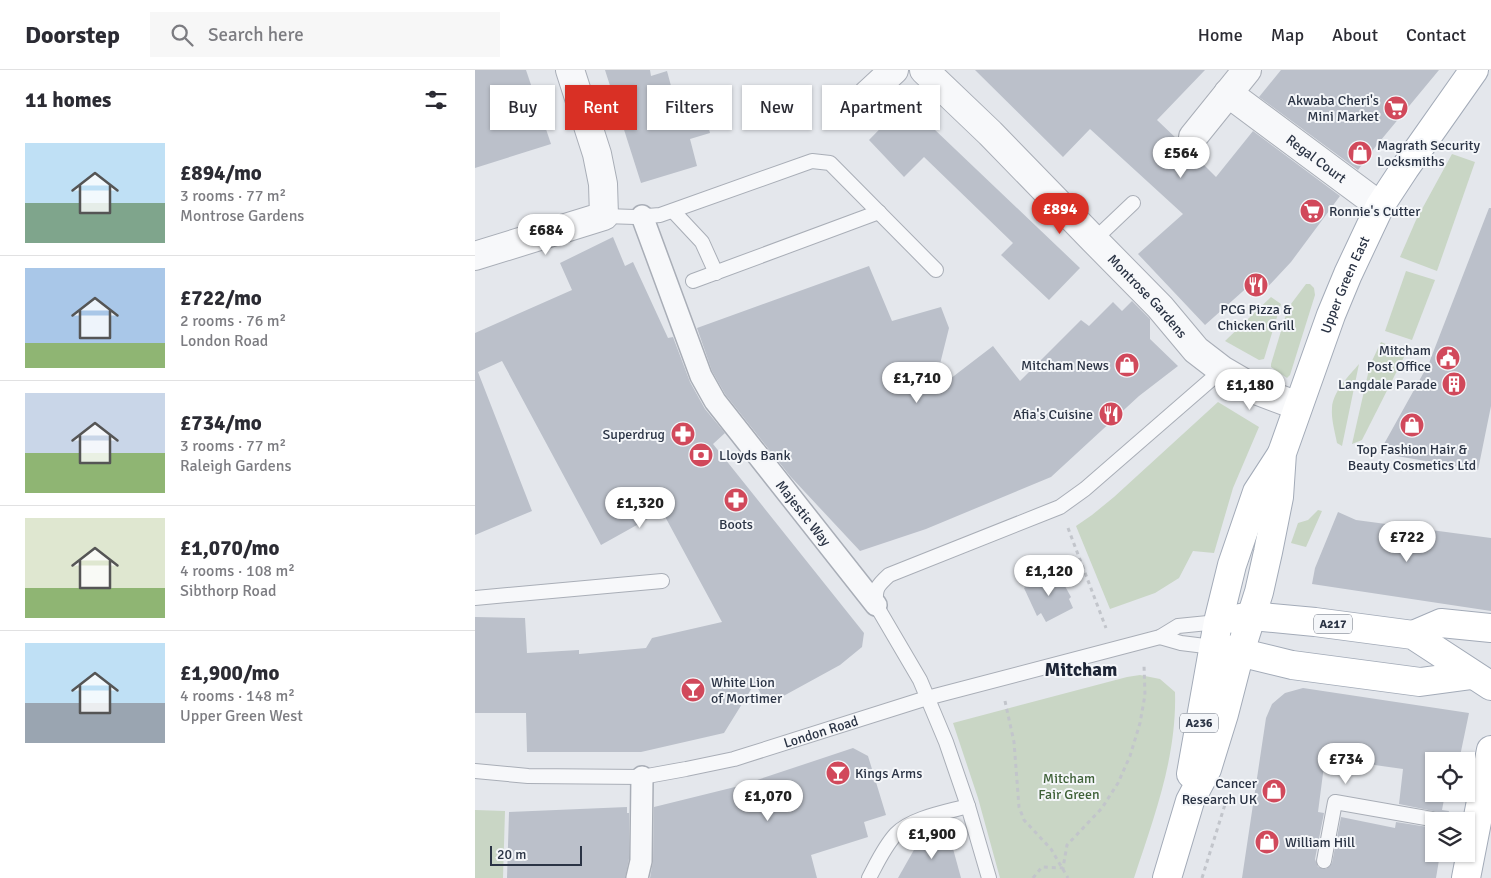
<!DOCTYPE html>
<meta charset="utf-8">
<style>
body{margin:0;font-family:Signika,sans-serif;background:#f7f7f7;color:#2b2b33;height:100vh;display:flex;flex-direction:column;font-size:19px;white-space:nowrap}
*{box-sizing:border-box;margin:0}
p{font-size:16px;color:#7c7c81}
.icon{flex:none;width:28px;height:28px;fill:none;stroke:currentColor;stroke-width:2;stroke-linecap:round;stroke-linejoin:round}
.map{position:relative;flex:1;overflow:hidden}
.side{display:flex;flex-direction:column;background:#fff;width:475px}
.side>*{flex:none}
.guide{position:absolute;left:15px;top:15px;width:475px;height:45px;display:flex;gap:10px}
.buttons{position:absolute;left:950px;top:682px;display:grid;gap:10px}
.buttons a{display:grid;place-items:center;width:50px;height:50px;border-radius:0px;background:#fff;box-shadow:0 1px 4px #0004;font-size:25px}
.scale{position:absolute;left:15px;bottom:12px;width:92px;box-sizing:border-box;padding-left:5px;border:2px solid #2b3445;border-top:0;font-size:14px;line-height:18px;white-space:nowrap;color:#2b3445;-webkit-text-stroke:4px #f4f6f9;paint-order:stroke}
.price{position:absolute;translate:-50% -42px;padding:0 11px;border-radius:18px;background:#fff;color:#222;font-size:16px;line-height:32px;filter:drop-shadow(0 1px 2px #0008)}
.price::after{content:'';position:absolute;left:50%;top:30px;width:15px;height:11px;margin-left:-8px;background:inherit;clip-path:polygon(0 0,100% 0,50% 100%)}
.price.selected{background:#d93025;color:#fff}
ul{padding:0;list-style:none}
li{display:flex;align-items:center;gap:15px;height:125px;padding:0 25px}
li+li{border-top:1px solid #e1e1e2}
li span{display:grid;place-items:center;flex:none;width:140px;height:100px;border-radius:0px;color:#555}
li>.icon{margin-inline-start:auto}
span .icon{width:60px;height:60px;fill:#fffc;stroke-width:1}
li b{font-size:21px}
h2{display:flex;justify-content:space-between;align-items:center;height:60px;padding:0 25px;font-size:21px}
.tag{padding:0 18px;border-radius:0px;background:#fff;box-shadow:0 1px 4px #0004;font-size:18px;line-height:45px}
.tag.selected{background:#d93025;color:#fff}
header{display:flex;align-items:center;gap:30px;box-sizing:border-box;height:70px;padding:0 25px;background:#fff;border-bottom:1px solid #e1e1e2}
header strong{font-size:24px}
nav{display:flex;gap:28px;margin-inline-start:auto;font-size:18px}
.search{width:350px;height:45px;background:#f7f7f7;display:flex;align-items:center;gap:12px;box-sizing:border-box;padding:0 18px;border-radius:0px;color:#7c7c81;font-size:19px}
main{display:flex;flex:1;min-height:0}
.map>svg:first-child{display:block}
.green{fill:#c9d6c5}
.building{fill:#bbc0ca}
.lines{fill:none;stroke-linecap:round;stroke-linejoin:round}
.service-casing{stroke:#a9aeb7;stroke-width:16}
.pedestrian-casing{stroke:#a9aeb7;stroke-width:24}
.minor-casing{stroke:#a9aeb7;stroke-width:30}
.tertiary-casing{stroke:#a9aeb7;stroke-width:30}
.primary-casing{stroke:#a3abb8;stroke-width:30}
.path{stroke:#c2c5cb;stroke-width:3;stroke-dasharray:4 4;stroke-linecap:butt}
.service{stroke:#f7f8fa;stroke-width:14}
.pedestrian{stroke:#f7f8fa;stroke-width:21}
.minor{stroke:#f7f8fa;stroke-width:28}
.tertiary{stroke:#f7f8fa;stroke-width:28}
.primary{stroke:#fff;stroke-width:28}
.labels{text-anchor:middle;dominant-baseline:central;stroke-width:4;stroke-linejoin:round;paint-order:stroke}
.shield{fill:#f4f6f9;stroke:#676e7b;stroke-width:1}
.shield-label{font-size:12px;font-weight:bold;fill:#2b3445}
.poi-label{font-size:14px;fill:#2b3445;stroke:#f4f6f9;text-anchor:end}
.street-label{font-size:14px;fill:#2b3445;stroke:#f4f6f9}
.park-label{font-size:14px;fill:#3f6138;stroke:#f4f6f9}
.district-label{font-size:19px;font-weight:bold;fill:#1d2536;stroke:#f4f6f9}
</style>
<header>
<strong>Doorstep</strong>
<div class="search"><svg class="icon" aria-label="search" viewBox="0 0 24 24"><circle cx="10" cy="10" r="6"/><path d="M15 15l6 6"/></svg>Search here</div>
<nav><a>Home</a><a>Map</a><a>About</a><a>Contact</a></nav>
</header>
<main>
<section class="side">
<h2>11 homes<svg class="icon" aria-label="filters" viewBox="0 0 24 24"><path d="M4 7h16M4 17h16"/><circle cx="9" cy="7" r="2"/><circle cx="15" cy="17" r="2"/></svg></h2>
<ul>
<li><span style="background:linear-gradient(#bfe0f5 60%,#7fa58c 0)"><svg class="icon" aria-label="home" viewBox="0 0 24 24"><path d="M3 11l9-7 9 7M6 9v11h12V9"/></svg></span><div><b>£894/mo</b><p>3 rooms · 77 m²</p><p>Montrose Gardens</p></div></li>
<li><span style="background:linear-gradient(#a9c7e8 75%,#8fb573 0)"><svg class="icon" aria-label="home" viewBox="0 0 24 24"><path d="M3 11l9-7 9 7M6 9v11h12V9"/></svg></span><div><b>£722/mo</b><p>2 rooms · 76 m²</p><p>London Road</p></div></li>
<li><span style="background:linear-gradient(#c9d6e8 60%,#8fb573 0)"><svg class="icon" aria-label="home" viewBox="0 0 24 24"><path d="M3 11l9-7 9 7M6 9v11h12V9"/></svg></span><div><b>£734/mo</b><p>3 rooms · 77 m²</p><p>Raleigh Gardens</p></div></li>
<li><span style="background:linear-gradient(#dfe7d0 70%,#8fb573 0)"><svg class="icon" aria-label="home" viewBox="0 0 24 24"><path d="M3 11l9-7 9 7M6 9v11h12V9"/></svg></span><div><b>£1,070/mo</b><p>4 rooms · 108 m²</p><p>Sibthorp Road</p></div></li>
<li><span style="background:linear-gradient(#bfe0f5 60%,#9aa5b1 0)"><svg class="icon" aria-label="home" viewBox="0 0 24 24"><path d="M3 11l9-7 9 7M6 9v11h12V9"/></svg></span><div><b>£1,900/mo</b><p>4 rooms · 148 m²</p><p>Upper Green West</p></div></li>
</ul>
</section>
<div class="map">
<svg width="1016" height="808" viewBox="0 0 1016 808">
<rect width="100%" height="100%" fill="#e4e7ec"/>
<g class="green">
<polygon points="977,84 1000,92 962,201 925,187 941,150"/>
<polygon points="931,201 960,210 937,270 910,261"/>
<polygon points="831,214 835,214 839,218 840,225 815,305 812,308 796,297 796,294 813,238"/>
<polygon points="796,227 806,234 789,289 784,290 750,271"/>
<polygon points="906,272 931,283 887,370 877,374 895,295"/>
<path d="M884,294L867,376L862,373C860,362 856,349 857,338C858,321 874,306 884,294Z"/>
<polygon points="743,332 784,357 758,418 739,483 718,481 704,508 680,523 635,539 601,456 617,445 639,427"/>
<polygon points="843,440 847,441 831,477 816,473 823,453 833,450"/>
<path d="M665,605L685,609L700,622C702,687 679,747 659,808H525L503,728L478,653L652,607Z"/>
<polygon points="0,740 30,741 28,808 0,808"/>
</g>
<g class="building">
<polygon points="0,0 51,0 76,74 0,98"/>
<polygon points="130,0 175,0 176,6 192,1 202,38 228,36 235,63 215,69 222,96 166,113"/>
<polygon points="500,0 730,0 682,50 703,70 708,79 716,82 741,107 778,61 865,126 816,192 786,224 776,214 730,255 663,184 708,144 615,59 588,87"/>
<polygon points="806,0 964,0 901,76 883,100 784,27"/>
<polygon points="433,30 460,58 459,59 605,198 574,230 526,185 538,173 449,87 429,107 394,70"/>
<polygon points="1014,138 1016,138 1016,336 1003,400 904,383 954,293"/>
<polygon points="138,167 150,196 158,192 193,268 198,267 215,312 230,339 250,363 238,374 389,563 387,577 365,595 292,635 280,613 249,663 166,682 52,682 51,643 0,643 0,547 50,548 52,583 104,580 104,584 171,578 177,568 247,552 187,441 126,475 27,291 3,302 57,441 0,465 0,263 97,220 85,193"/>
<polygon points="394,196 417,251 466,237 474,258 458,322 518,276 545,311 606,250 614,256 638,232 647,241 657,231 675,249 675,269 703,296 664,326 576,407 451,459 385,481 315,406 250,324 237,301 222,258"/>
<polygon points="863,442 881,450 1016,468 1016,541 837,514 840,498"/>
<polygon points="581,500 596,527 594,529 598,538 571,552 566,543 562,546 549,518"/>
<polygon points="828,618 994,643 984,691 959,691 959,724 970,724 967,740 974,741 973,744 924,734 928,699 850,688 843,742 849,743 840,789 843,797 851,799 857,793 866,747 920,758 921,752 959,758 959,784 965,784 961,808 767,808 791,648 797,634 804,628 810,623"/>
<polygon points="378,678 393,686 411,745 389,752 393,767 336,785 342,808 175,808 178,791 179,737 264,716"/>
<polygon points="152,737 152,743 154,743 154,789 150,808 32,808 34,742"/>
<polygon points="474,764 486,808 423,808 444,771"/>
</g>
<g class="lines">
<defs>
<g id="service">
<polyline points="198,141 227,172 241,203"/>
<polyline points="129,146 160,147 185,145 337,91 355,93 461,200"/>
<polyline points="619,170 658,133"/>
<polyline points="218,211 404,142"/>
<polyline points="0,528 187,511"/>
<polyline points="685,567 706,573 738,577"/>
<path id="s1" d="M0,701L53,706L167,707L211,699L259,689L452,628L685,567L703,556L743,552"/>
<polyline points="849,791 860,732 968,751"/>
<path d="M394,808C402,793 409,777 421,764C436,748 472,742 493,736"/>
<path d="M514,808L493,736L471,672L445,610L401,535C400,518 402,516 414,505L585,437L610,419L747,300"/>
</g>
<g id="pedestrian">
<path id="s2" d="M167,146L226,306L240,331L401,535"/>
<polyline points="162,808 166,791 167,707"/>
</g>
<g id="minor">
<path id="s3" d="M449,0L515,63L619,170L685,237L721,280L747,300L783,321L823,336"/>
<path id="s4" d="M753,23L905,136"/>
<polyline points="392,25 419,0"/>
<polyline points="718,67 772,0"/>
</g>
<polyline id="tertiary" points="0,186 129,146 128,114 122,84 95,0"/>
<g id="primary">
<polyline points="759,549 777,546 840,552 938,565 1016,616"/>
<polyline points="938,565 966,553 1016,558"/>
<polyline points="747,578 817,595 945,612 997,605"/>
<polyline points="716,704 743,552 757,495 782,422 806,385"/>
<path id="s5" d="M692,808L715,731L732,699L749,644L765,582L784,522L793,482L804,427L807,383L856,245L873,204L905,136L930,98L999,0"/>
<polyline points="991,808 1016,680"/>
</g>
</defs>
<use href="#service" class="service-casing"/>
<use href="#pedestrian" class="pedestrian-casing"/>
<use href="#minor" class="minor-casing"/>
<use href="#tertiary" class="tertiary-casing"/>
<use href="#primary" class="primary-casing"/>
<g class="path">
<polyline points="593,458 631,558"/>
<polyline points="530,631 539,672 544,737 549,750 576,779 593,808"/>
<polyline points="558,808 567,797 588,798 592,775 627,738 643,713 655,686 665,653 670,625 669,595"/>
<polyline points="727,808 752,728"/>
</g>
<use href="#service" class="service"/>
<use href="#pedestrian" class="pedestrian"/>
<use href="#minor" class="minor"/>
<use href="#tertiary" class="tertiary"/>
<use href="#primary" class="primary"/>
</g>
<defs>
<symbol id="supermarket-disc" viewBox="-11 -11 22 22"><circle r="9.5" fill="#d1495b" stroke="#f4f6f9"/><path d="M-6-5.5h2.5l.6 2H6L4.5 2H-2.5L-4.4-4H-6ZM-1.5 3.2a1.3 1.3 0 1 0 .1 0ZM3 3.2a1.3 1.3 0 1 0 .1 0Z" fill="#fff"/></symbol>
<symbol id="shop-disc" viewBox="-11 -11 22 22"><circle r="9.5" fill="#d1495b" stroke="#f4f6f9"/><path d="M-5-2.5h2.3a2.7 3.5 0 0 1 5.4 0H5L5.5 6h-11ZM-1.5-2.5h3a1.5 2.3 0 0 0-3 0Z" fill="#fff"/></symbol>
<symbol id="restaurant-disc" viewBox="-11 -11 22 22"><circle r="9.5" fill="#d1495b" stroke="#f4f6f9"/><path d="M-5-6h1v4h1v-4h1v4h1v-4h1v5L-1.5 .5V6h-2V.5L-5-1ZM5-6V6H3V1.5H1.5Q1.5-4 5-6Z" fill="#fff"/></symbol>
<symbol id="civic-disc" viewBox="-11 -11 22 22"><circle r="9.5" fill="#d1495b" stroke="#f4f6f9"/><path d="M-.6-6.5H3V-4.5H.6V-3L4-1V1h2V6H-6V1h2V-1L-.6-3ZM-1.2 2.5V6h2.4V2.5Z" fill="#fff"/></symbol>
<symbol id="building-disc" viewBox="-11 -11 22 22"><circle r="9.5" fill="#d1495b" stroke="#f4f6f9"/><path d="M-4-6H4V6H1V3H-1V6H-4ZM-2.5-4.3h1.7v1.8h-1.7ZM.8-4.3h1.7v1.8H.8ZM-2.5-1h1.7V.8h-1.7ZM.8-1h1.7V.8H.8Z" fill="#fff"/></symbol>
<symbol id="pharmacy-disc" viewBox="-11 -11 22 22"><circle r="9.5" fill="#d1495b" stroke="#f4f6f9"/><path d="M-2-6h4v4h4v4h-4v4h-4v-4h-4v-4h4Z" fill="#fff"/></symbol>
<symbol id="bank-disc" viewBox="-11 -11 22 22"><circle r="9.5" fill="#d1495b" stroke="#f4f6f9"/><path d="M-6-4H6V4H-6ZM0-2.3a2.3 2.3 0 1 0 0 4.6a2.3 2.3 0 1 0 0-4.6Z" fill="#fff"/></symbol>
<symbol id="bar-disc" viewBox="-11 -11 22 22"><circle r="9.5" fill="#d1495b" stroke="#f4f6f9"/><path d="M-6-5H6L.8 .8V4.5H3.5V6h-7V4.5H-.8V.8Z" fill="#fff"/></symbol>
</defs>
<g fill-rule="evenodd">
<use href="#supermarket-disc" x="907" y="24" width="28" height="28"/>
<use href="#shop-disc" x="871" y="69" width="28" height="28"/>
<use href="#supermarket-disc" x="823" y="127" width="28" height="28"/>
<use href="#restaurant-disc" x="767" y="201" width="28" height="28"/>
<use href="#civic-disc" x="959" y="274" width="28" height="28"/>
<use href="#shop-disc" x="638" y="281" width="28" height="28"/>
<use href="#building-disc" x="965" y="300" width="28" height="28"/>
<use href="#restaurant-disc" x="622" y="330" width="28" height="28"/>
<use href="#shop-disc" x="923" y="341" width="28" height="28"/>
<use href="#pharmacy-disc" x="194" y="350" width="28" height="28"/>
<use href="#bank-disc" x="212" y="371" width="28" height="28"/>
<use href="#pharmacy-disc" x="247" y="416" width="28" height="28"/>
<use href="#bar-disc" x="204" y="606" width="28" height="28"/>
<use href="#bar-disc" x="349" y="689" width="28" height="28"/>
<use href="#shop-disc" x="785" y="707" width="28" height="28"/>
<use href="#shop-disc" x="778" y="758" width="28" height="28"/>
</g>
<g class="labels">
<g class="shield">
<rect x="839" y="544.5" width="38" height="19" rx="4"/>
<rect x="705" y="643.5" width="38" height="19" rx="4"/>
</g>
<g class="shield-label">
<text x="858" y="554">A217</text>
<text x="724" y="653">A236</text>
</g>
<g class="poi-label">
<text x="904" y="30">Akwaba Cheri's<tspan x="904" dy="16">Mini Market</tspan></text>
<text x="902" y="75" text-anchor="start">Magrath Security<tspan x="902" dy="16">Locksmiths</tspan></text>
<text x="854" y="141" text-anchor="start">Ronnie's Cutter</text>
<text x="781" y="239" text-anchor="middle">PCG Pizza &amp;<tspan x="781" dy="16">Chicken Grill</tspan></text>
<text x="956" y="280">Mitcham<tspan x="956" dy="16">Post Office</tspan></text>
<text x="634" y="295">Mitcham News</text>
<text x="962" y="314">Langdale Parade</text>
<text x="618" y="344">Afia's Cuisine</text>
<text x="190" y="364">Superdrug</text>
<text x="937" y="379" text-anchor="middle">Top Fashion Hair &amp;<tspan x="937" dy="16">Beauty Cosmetics Ltd</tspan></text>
<text x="244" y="385" text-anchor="start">Lloyds Bank</text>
<text x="261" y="454" text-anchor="middle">Boots</text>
<text x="236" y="612" text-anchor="start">White Lion<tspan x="236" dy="16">of Mortimer</tspan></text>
<text x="380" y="703" text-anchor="start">Kings Arms</text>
<text x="782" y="713">Cancer<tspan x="782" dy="16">Research UK</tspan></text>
<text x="810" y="772" text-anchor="start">William Hill</text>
</g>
<g class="street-label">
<text stroke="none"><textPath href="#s4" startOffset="110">Regal Court</textPath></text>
<text stroke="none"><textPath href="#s5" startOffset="622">Upper Green East</textPath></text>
<text stroke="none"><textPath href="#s3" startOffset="318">Montrose Gardens</textPath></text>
<text stroke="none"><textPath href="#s2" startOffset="342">Majestic Way</textPath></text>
<text stroke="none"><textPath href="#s1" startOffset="352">London Road</textPath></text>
</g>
<g class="park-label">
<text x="594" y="708">Mitcham<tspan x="594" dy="16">Fair Green</tspan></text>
</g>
<g class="district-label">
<text x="606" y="600">Mitcham</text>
</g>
</g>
</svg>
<div class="buttons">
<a><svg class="icon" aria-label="locate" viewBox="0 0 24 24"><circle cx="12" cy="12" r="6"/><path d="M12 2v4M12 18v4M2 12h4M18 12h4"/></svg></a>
<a><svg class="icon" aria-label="layers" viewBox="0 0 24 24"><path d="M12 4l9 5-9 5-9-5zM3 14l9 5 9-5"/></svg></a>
</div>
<div class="scale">20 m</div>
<b class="price" style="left:706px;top:109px">£564</b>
<b class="price selected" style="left:585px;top:165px">£894</b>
<b class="price" style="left:71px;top:186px">£684</b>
<b class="price" style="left:442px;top:334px">£1,710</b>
<b class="price" style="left:775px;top:341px">£1,180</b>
<b class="price" style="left:165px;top:459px">£1,320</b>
<b class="price" style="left:932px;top:493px">£722</b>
<b class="price" style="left:574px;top:527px">£1,120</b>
<b class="price" style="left:871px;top:715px">£734</b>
<b class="price" style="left:293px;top:752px">£1,070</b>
<b class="price" style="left:457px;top:790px">£1,900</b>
<div class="guide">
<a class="tag">Buy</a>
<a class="tag selected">Rent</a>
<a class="tag">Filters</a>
<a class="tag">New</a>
<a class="tag">Apartment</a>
</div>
</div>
</main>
